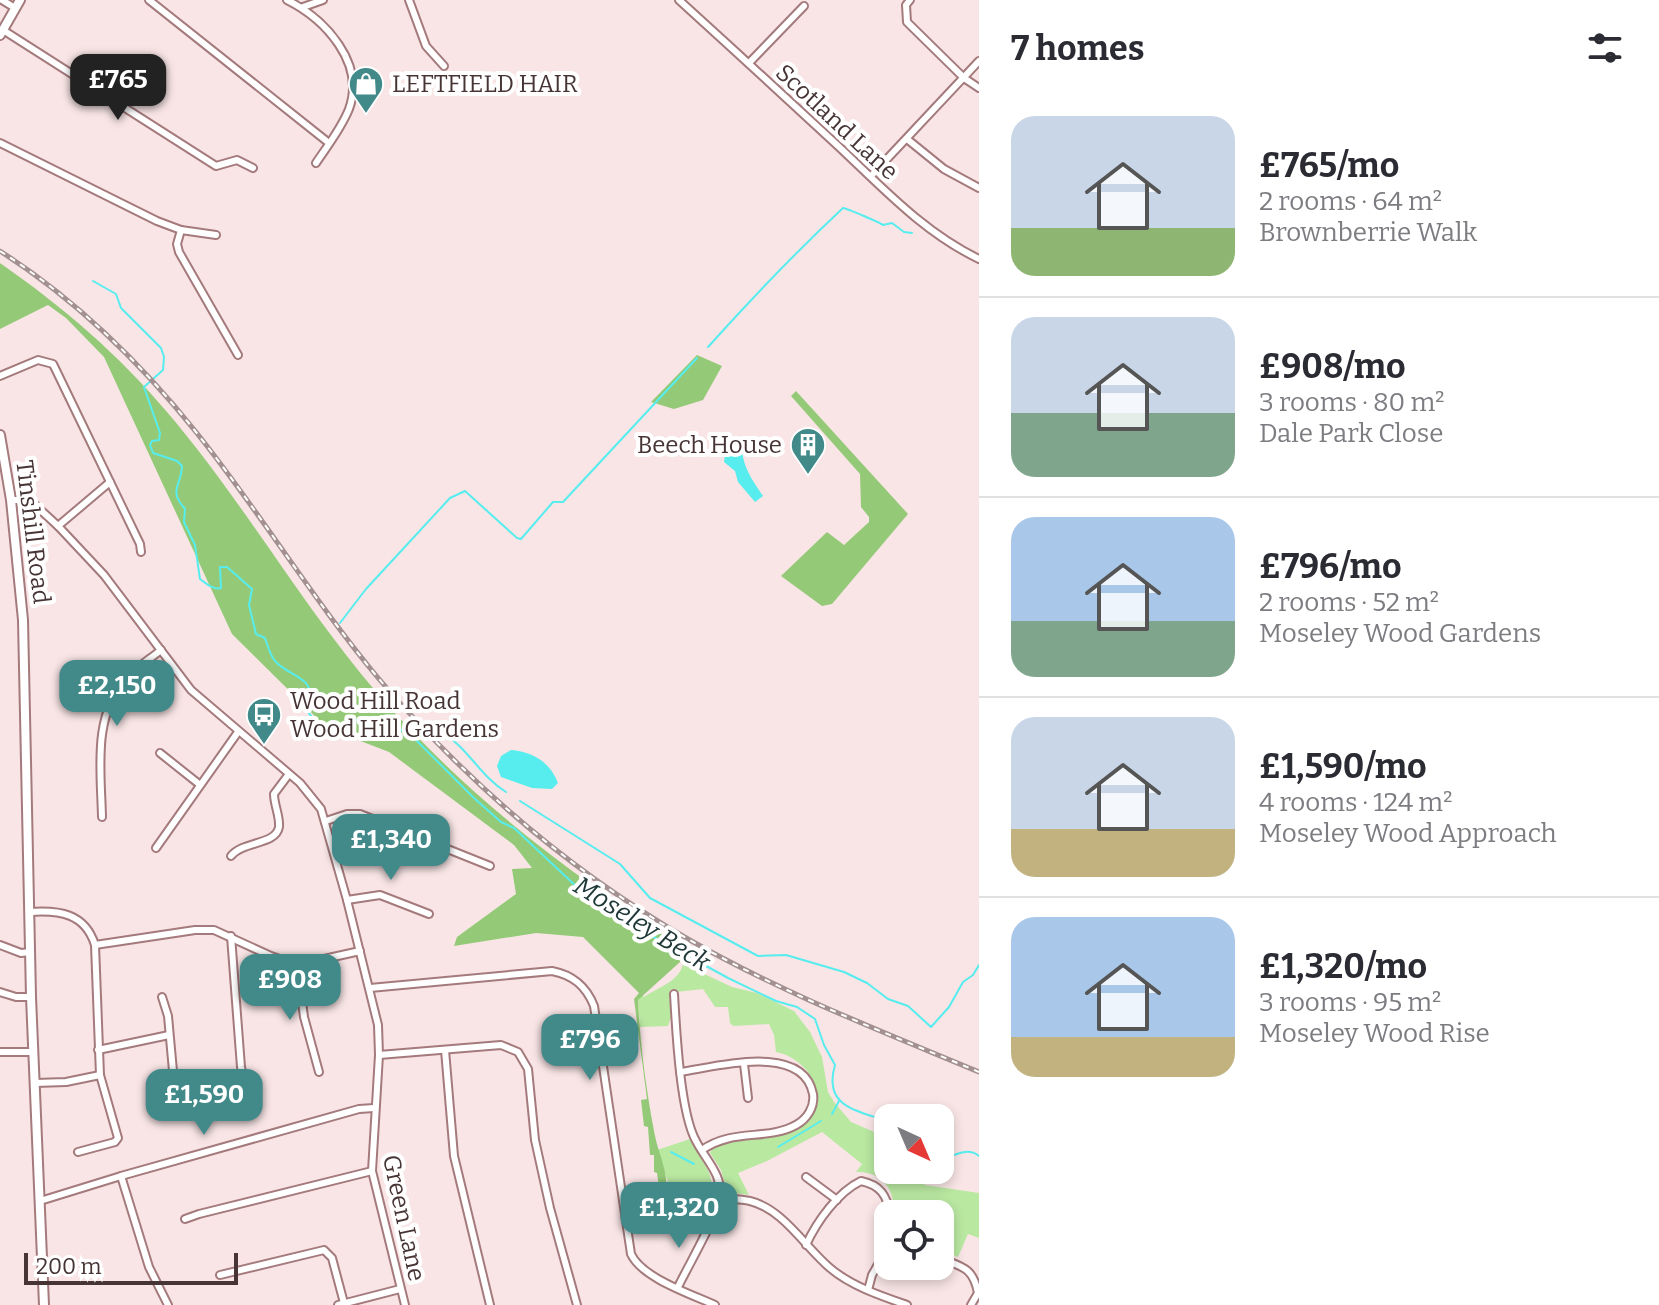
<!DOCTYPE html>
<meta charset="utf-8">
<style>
body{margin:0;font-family:Bitter,serif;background:#f7f7f7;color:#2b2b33;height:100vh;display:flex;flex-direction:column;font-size:30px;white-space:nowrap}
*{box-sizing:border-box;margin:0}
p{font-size:26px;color:#7c7c81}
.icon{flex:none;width:44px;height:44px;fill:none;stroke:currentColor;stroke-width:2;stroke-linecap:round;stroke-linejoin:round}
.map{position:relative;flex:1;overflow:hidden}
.details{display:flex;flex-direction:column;background:#fff;width:680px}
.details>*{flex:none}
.needle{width:52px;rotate:136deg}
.fabs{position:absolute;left:874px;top:1104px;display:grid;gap:16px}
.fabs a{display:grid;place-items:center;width:80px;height:80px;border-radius:16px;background:#fff;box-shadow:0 4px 12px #0003;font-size:40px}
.scale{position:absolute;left:24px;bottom:20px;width:214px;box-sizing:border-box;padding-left:8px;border:4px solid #473536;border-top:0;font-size:22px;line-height:28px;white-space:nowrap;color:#473536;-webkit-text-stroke:6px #fff;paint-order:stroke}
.price{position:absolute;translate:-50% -68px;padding:0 18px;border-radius:16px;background:#428a8a;color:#fff;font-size:26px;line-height:52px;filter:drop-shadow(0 2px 4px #0008)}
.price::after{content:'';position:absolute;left:50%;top:48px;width:24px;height:18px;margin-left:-12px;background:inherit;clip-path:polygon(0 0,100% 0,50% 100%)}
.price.on{background:#222;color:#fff}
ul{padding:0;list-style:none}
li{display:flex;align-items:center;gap:24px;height:200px;padding:0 32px}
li+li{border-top:2px solid #e1e1e2}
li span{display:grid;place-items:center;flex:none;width:224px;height:160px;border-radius:24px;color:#555}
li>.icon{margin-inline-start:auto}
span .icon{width:96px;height:96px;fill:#fffc;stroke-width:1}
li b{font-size:34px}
h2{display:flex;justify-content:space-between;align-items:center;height:96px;padding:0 32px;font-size:34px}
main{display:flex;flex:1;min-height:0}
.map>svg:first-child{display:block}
.green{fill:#b9e8a1}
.forest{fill:#94ca77}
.water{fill:#57edee}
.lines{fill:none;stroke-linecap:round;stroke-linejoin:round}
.stream{stroke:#57edee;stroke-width:2}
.street-casing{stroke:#a47a7c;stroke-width:10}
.secondary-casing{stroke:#a47a7c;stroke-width:12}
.street{stroke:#fff;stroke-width:6}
.secondary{stroke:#fff;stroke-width:8}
.rail-casing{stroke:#a39091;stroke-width:5}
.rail{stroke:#fff;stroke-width:2;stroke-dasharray:6;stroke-linecap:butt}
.labels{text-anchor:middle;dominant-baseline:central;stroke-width:8;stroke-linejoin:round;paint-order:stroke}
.poi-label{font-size:24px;fill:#473536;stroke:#fff;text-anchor:start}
.street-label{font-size:24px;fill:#473536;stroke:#fff}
.water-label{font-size:26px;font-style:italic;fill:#1e3737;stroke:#fff}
</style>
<main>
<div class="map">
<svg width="979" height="1305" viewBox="0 0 979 1305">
<rect width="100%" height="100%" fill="#f9e5e6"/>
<g class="green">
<path d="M683,964L732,987L757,993L794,1011L810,1032L822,1057L828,1092L834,1102L851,1122L888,1138V1170C905,1170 914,1172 925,1185L979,1193V1238L968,1234L958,1257L940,1250V1239L946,1223L940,1221V1214H921L903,1208L900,1214H894C895,1189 882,1171 856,1172L862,1164L822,1132L767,1161L738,1173L749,1195L727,1192L721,1170L710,1153L713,1146C747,1136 835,1141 814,1083C808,1067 792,1055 776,1052L774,1035L769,1024L733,1026L730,1023L728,1007H715L703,989L676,992V989L670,990L671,1017L668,1026L640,1027L638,1000L642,995L644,997C658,987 679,982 683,964Z"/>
<path d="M690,1139C705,1167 721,1179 706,1211L701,1208L703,1204L700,1203L694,1210L699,1213L697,1216L677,1210L673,1201L666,1198L668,1182L657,1150Z"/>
</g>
<g class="forest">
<path d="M0,263C62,306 119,355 167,412C244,502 301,605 378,694C471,801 573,876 691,952L638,1000C640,1043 646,1088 654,1131C659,1158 669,1169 666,1198L676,1203L677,1210L682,1211L674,1216L669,1227L648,1231L657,1224L658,1215L654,1217L649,1215L661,1202L657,1173L654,1172V1155H650L648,1127L644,1126L641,1100L647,1099L634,999L639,993L583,937L536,933L454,946L457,937L516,894L512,869L532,868L514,845L389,752L327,728L232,634L104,357L66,318L48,305L0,329Z"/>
<polygon points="697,355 722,366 703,400 674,409 651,402"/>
<polygon points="796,391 908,514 832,604 822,606 781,576 827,532 844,545 869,522 869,517 861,507 860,474 791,396"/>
</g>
<g class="water">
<path d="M736,437H741C746,446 741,448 743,457C746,472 755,484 763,496L755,502L738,482L735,471L724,462L726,448Z"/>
<path d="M511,750C533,752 550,762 558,783L552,789L532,788L501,777L497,766L501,756Z"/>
</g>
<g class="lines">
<g class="stream">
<path d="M93,281L116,294L121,308L161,348L164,357L163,370L144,387L160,433L159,440L152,441L150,445L153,453L177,461L182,466C181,487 168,490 185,509L184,522L195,545L200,579C207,584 213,590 221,588L220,567H227L252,589L249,605L256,634L265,638C268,646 270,656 276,662C288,676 321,679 305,703C309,725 336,731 353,719L408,732L474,798L501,822L514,828L578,888L648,934L728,978L776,1001L797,1007L815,1019L824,1045L835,1065C823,1105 854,1110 884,1120L888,1128"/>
<path d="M708,347C751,299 795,253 843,208C848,209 879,222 883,225L892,223L904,232L912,233"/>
<polyline points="340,623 366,589 450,498 465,491 517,538 521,539 553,502 563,502 697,358"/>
<path d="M443,733C468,748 481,777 506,792"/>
<polyline points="520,801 620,864 650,898 758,956 786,955 844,972 867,983 888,999 908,1006 931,1027 949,1007 963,982 973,975 979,965"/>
<polyline points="832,1114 839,1101"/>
<polyline points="778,1147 821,1121"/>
<polyline points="671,1152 694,1164"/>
<path d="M940,1159C953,1157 967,1146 979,1156"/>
</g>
<defs>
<g id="street">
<polyline points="2,0 15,8"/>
<polyline points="149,0 329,143"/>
<path d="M287,0C325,19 366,63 349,109C341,129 328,145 316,163"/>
<polyline points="409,0 426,46 444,66"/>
<path d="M679,0C732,48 784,96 837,145C882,187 923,232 979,259"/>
<polyline points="910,0 906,5 907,22 964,78 979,88"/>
<polyline points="303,7 323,0"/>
<polyline points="3,30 216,166 237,160 253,168"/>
<polyline points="749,63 804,6"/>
<polyline points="907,139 944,169 979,188"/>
<polyline points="0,143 157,221 181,230 177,244 179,252 238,355"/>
<polyline points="871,176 979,61"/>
<polyline points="181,230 216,235"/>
<polyline points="0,376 38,360 53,364 140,544 141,552"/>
<polyline points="11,500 25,500 33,503 58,526 104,575 191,690 300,783 321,809 347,900 378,1025 379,1055 372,1171 405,1305"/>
<polyline points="58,526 110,482"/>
<polyline points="160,753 199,784"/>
<path d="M102,817C101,770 92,715 127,678C137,667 150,659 161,650"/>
<polyline points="326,821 347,814 360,814 490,866"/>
<polyline points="156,848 238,732"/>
<path d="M231,856C243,841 276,845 279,827C280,816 274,805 274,794L289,774"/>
<polyline points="347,900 380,895 429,914"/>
<path d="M30,912C59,910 85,913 95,945L100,1075L118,1138L115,1142L78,1152"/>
<polyline points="0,945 21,953 31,952"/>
<polyline points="95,945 195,930 214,930 271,956 297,965 360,951"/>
<polyline points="297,965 304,1017 319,1072"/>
<path d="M370,988L552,971C573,975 586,986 594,1006L631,1254C642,1278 691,1294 715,1305"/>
<polyline points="0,992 16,997 31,997"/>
<path d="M674,994C676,1028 680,1113 696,1141C705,1159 723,1175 720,1197C717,1217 688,1266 678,1287"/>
<polyline points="162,997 168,1016 173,1071 189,1114"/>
<polyline points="98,1050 169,1035"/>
<polyline points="445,1050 454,1156 490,1305"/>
<polyline points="0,1052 34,1052"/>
<polyline points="379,1055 501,1045 518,1052 528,1069 535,1140 550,1208 577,1305"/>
<polyline points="744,1064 748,1098"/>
<path d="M680,1072C716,1067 803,1042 813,1094C815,1107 807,1119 796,1125C767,1141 733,1128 702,1150"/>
<polyline points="35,1083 66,1082 100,1075"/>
<polyline points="212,1110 248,1100 241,1067 231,936"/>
<polyline points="121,1176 149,1267 168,1305"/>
<polyline points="806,1177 837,1200"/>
<path d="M720,1198C730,1199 741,1199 750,1201C783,1209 805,1247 830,1268C851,1286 881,1296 907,1305"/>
<polyline points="40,1201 121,1176 359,1109 374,1108"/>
<polyline points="185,1219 199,1214 372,1171"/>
<polyline points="888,1225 888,1233"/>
<path d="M806,1245C817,1221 838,1192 861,1181C880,1185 887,1195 890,1214"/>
<path d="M940,1258C962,1267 973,1267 978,1293L971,1305"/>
<polyline points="220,1275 324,1250 332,1258 344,1303"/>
<polyline points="868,1290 872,1275 888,1247"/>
<polyline points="338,1305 400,1289"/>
</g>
<g id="secondary">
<polyline points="0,35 20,0"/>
<polyline points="0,435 11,500 23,620 31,997 44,1305"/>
</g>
</defs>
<use href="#street" class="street-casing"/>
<use href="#secondary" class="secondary-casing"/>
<use href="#street" class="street"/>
<use href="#secondary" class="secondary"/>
<defs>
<path id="rail" d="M0,251C75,299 140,362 196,432C260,512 313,600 379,679C466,781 571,872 688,939C780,992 881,1031 979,1072"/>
</defs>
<use href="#rail" class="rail-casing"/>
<use href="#rail" class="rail"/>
</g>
<defs>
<symbol id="shop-pin" viewBox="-11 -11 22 30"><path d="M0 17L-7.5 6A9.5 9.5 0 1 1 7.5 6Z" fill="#428a8a" stroke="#fff"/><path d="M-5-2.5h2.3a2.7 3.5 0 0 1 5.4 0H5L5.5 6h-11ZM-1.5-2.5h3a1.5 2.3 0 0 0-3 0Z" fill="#fff"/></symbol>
<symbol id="building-pin" viewBox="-11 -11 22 30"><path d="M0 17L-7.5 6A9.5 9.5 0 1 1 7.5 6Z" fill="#428a8a" stroke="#fff"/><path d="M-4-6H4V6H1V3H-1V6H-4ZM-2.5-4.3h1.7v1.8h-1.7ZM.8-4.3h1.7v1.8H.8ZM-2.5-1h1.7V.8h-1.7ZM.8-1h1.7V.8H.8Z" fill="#fff"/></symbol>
<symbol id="bus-pin" viewBox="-11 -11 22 30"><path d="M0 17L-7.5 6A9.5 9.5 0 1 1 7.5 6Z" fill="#428a8a" stroke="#fff"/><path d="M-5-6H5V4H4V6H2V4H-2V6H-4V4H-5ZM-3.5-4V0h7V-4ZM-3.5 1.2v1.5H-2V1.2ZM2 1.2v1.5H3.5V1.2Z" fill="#fff"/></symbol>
</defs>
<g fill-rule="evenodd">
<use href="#shop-pin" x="346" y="64" width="40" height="54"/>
<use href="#building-pin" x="788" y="425" width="40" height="54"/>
<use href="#bus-pin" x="244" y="695" width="40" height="54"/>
</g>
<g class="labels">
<g class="poi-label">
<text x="392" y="84">LEFTFIELD HAIR</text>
<text x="782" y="445" text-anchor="end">Beech House</text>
<text x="290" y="701">Wood Hill Road<tspan x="290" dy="28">Wood Hill Gardens</tspan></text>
</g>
<g class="street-label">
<text transform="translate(837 122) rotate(43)">Scotland Lane</text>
<text transform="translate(33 532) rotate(83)">Tinshill Road</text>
<text transform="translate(404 1218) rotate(78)">Green Lane</text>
</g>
<g class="water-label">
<text transform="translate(642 924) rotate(32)">Moseley Beck</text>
</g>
</g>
</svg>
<div class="fabs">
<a><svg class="needle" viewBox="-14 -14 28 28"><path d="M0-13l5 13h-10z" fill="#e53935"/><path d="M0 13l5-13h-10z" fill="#7c7c81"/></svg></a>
<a><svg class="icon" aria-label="locate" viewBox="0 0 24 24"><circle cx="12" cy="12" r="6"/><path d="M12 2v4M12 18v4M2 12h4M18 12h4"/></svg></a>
</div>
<div class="scale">200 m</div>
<b class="price on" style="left:118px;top:122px">£765</b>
<b class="price" style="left:117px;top:728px">£2,150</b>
<b class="price" style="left:391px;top:882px">£1,340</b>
<b class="price" style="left:290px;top:1022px">£908</b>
<b class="price" style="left:590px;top:1082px">£796</b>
<b class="price" style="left:204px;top:1137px">£1,590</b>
<b class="price" style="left:679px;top:1250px">£1,320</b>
</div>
<section class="details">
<h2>7 homes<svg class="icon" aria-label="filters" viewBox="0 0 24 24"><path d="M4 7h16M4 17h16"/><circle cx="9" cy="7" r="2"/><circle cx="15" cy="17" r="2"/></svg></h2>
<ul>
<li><span style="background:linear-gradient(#c9d6e8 70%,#8fb573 0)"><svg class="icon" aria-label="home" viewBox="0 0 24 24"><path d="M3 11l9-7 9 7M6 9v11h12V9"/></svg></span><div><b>£765/mo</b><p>2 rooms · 64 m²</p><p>Brownberrie Walk</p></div></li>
<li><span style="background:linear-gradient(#c9d6e8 60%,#7fa58c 0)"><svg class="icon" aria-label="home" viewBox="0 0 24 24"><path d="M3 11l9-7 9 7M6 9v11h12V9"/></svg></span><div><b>£908/mo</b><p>3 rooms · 80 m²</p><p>Dale Park Close</p></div></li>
<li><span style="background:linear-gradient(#a9c7e8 65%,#7fa58c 0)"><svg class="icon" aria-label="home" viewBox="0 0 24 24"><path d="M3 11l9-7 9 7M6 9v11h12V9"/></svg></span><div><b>£796/mo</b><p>2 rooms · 52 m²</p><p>Moseley Wood Gardens</p></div></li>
<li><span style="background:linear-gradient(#c9d6e8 70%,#c2b280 0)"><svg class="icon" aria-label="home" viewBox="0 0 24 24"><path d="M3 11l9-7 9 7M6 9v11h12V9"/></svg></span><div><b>£1,590/mo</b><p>4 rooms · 124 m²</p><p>Moseley Wood Approach</p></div></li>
<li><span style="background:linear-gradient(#a9c7e8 75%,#c2b280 0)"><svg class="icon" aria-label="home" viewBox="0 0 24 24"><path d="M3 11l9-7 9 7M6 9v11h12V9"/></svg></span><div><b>£1,320/mo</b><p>3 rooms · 95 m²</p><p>Moseley Wood Rise</p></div></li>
</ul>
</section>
</main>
